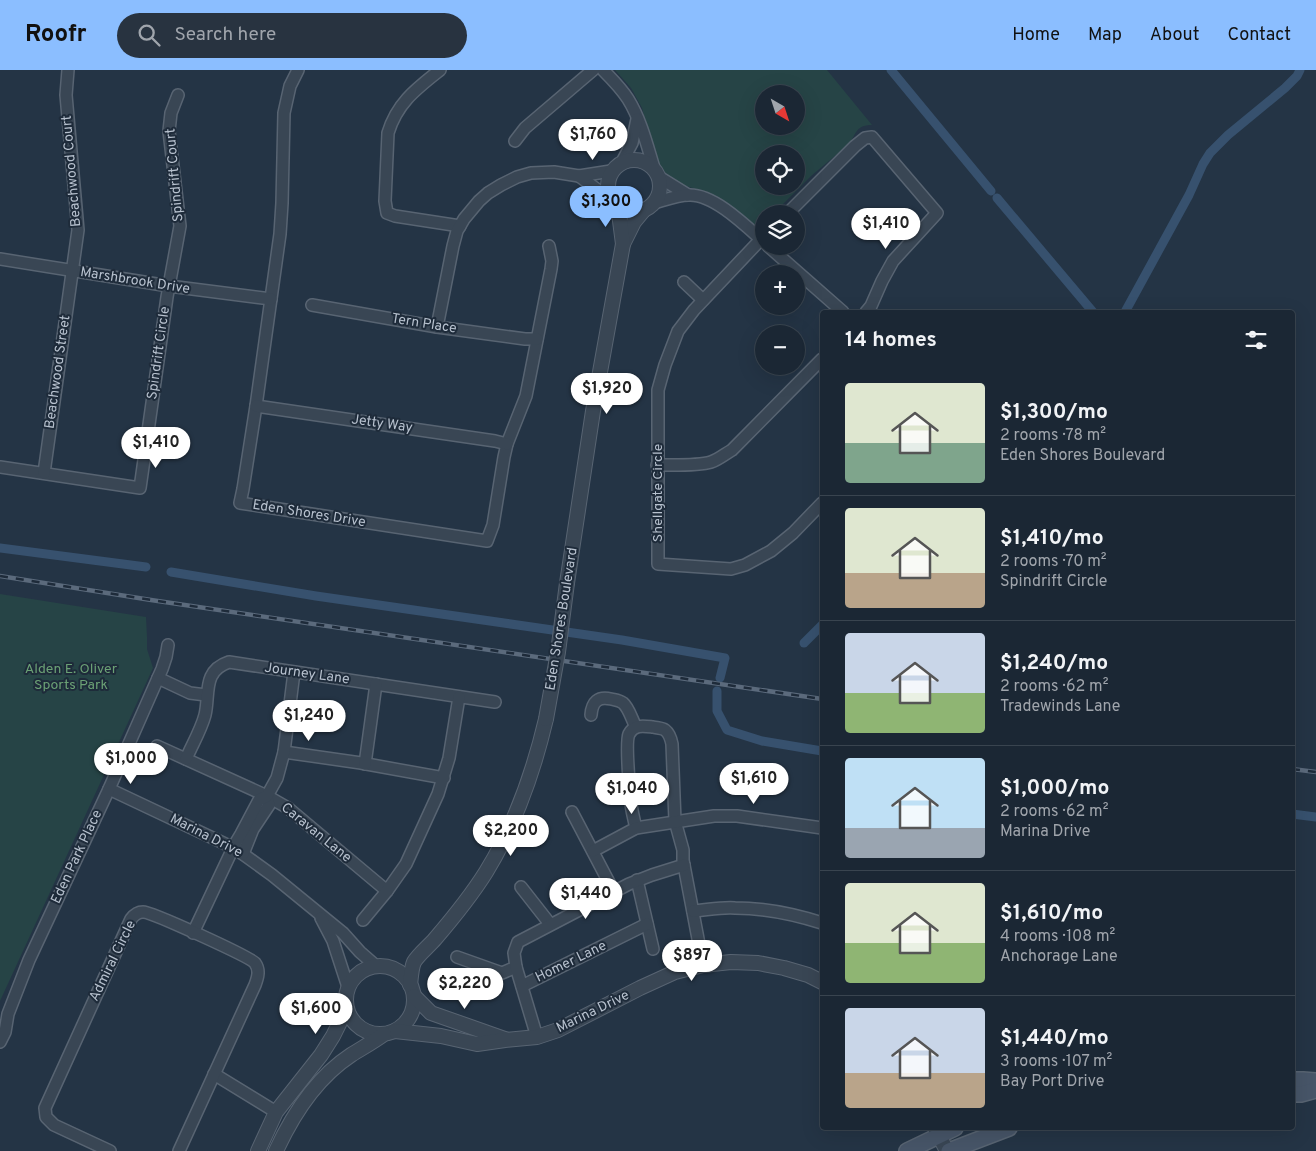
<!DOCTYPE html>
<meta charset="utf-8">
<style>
body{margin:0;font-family:Overpass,sans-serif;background:#283340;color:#f1f3f6;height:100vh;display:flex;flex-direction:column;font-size:19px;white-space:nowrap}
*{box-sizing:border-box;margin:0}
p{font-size:16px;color:#a0a5ac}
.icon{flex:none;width:28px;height:28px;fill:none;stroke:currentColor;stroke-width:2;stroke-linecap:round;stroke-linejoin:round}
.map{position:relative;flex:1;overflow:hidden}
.sheet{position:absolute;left:820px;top:240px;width:475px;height:820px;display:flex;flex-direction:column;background:#1b2734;border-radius:5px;box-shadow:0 5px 20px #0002,0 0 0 1px #39444f}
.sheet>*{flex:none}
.needle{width:32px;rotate:141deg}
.buttons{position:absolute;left:755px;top:15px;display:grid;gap:10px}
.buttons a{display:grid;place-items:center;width:50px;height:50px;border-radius:50%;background:#1b2734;box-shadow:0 5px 20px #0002,0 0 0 1px #39444f;font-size:25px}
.price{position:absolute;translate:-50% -42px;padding:0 11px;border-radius:18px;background:#fff;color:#222;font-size:16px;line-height:32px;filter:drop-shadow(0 1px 2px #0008)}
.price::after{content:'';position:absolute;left:50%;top:30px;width:15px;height:11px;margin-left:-8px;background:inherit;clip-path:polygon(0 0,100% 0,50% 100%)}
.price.selected{background:#8bbeff;color:#111}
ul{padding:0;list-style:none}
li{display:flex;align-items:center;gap:15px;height:125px;padding:0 25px}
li+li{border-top:1px solid #39444f}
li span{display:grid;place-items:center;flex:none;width:140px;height:100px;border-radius:5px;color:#555}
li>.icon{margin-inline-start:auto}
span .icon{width:60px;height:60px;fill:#fffc;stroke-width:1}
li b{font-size:21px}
h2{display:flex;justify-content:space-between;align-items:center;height:60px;padding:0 25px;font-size:21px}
header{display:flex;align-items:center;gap:30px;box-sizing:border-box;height:70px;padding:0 25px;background:#8bbeff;color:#111}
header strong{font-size:24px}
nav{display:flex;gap:28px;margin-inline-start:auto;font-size:18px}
.search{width:350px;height:45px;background:#283340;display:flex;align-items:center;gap:12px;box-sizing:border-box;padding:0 18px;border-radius:28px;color:#a0a5ac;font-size:19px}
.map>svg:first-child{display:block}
.green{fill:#264446;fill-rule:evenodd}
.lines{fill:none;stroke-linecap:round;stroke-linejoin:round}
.canal{stroke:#37516e;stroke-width:9}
.minor-casing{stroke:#586472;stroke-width:14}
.tertiary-casing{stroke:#586472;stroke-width:16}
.secondary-casing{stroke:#586472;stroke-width:18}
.minor{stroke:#394654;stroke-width:11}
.tertiary{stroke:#394654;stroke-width:14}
.secondary{stroke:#475568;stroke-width:15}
.rail-casing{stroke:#5b6a7c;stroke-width:4.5}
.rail{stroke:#1e2b3a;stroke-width:2.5;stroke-dasharray:8;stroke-linecap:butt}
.tertiary-bridge-casing{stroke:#586472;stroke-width:16;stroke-linecap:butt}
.tertiary-bridge{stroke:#394654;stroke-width:14}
.labels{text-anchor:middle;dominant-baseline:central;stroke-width:4;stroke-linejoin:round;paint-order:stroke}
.street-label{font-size:14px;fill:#b7c1ce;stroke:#1e2b3a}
.park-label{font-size:14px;fill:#6ba175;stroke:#1e2b3a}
</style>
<header>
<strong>Roofr</strong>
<div class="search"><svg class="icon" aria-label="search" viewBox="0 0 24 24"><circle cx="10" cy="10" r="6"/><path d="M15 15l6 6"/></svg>Search here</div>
<nav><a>Home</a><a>Map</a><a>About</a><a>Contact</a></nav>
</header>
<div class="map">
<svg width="1316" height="1081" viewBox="0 0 1316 1081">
<rect width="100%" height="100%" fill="#243445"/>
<g class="green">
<path d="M615,0H827L872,55C855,55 857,64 848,75L811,106L773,144H764V153L759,155H755L727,133L700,120L685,116L676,111L662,100L655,90L642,38L631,18ZM764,24H796V56H764ZM764,84H796V116H764Z"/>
<polygon points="0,524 146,547 147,567 147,579 153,598 0,931"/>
</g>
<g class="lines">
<g class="canal">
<polyline points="891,0 991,121"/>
<polyline points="997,128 1093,242"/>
<polyline points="1125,242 1189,125 1203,94 1210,83 1228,65 1285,18 1297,6 1300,0"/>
<polyline points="0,478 146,497"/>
<polyline points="171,502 316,526 622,570 725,588 720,608"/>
<polyline points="804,573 822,555"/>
<polyline points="717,621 717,641 727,660 762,671 822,681"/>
<polyline points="1292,744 1316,747"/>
</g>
<defs>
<g id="minor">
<polyline points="298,0 290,16 284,43 282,133 280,164 256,336 243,419 240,433 487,471 493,455 504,387 507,374 526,326 551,199 552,191 549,176"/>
<path d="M440,0C416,19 397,33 388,63L385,131L387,143L395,146L460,156"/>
<path d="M603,0C612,9 621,18 628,29C641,50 647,75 654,98"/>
<polyline points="515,71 525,58 593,0"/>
<polyline points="622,92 632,73 637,49"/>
<polyline points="579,106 611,130"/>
<polyline points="659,107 688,125"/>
<path d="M654,133C665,130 678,125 689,125C714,124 746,156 764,172"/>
<polyline points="787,144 855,76 865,68 872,67 937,143 893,191 882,211 871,236 866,242"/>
<polyline points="764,166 694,240 678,261 665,295 658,320 658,494 731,499 745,495 771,481 793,463 822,433"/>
<polyline points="768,176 843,242"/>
<polyline points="0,189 169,216 271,229"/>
<polyline points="684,212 703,230"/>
<polyline points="312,235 437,257 525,269 537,269"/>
<polyline points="437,257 453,176 457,161 464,149 479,131 488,123 501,115 517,107 531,103 554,102 579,106 611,101"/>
<polyline points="256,336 495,371 507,374"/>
<path d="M657,395C672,395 698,396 711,392C718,390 725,384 732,380L822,289"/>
<polyline points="0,397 140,418 167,227 180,156 169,61 171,43 178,25"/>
<polyline points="44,403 78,160 66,25 68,0"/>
<polyline points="158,608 190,623 206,625"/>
<path d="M591,645C592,632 598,626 611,629C615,630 619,630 623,633C629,638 632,650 636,657"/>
<polyline points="157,676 267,726 288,738 387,821"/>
<polyline points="284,682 361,693 444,708"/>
<path d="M186,689C192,675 201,660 205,645C210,624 202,601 229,592L495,632"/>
<polyline points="365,694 376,614"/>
<polyline points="109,719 236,779 272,805 343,863 360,882 376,896"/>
<polyline points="572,742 614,822"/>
<path d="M636,758C634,750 632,742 631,734C630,723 625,672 629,664C634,654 644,656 653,657C657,658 662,658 665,660C669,663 671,669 672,674L675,751L683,780V790L703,895"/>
<polyline points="593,781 636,758 714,746 737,746 822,758"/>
<polyline points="243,784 253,759 269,735 267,726"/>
<polyline points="637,810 653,879"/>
<polyline points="521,817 550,854"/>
<path d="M693,841C707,840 721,837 735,838C765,838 794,844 822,853"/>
<polyline points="321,848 333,871 348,917"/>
<polyline points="363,850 387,821 406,794 438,724 449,688 459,627"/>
<polyline points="193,863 235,774 241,764 259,730 267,726 277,708 284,682 294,602"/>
<polyline points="457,887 502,903 516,897"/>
<polyline points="522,916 647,854"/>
<polyline points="537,967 516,897 514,883 518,872 629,814 652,805 684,795"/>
<polyline points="0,972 5,962 8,944 29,890 109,719 162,599 166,587 168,575"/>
<polyline points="214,1004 276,1042"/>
<path d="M110,1081L54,1055L46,1047L45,1038L131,849C134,845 138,842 143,842C152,842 250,887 255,893C260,900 258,907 255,915L179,1081"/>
</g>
<g id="tertiary">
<circle cx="634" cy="116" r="26"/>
<polyline points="623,174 634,152 644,140"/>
<polyline points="567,513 593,341 623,174 619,143 617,136"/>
<circle cx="380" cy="930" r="34"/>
<path d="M410,915C411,908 411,899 414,892C418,885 429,876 435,869C453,848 471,826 486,802C515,755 533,704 546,649"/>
<polyline points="414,926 431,943 505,969"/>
<polyline points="395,961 441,966 477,974 505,970 537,967 558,960 640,918 675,902 703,895 731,892 758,893 784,898 808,905 822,912"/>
<polyline points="935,1058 947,1081"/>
<polyline points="258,1081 276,1042 321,985 333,966 340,952 346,935"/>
<path d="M276,1081C293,1044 316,1008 351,985C362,978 373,972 384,964"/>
</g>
<g id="secondary">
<polyline points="1292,1010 1303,1010 1316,1011"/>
<polyline points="1292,1024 1301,1024 1316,1020"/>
<polyline points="907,1081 955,1058"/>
<polyline points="949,1081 1009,1058"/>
</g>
</defs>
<use href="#minor" class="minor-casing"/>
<use href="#tertiary" class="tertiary-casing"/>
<use href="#secondary" class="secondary-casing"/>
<use href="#minor" class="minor"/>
<use href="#tertiary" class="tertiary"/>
<use href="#secondary" class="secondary"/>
<defs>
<g id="rail">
<polyline points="0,506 151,530 822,629"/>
<polyline points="1292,699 1316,702"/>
</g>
</defs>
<use href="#rail" class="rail-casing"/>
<use href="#rail" class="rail"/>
<defs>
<polyline id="tertiary-bridge" points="546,649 558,582 567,513"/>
</defs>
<use href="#tertiary-bridge" class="tertiary-bridge-casing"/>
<use href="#tertiary-bridge" class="tertiary-bridge"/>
</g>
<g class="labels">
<g class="street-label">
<text transform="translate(72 101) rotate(-95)">Beachwood Court</text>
<text transform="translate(175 105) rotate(-95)">Spindrift Court</text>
<text transform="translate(135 211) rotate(9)">Marshbrook Drive</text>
<text transform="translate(424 254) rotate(9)">Tern Place</text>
<text transform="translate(159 283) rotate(-82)">Spindrift Circle</text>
<text transform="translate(58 302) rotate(-82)">Beachwood Street</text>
<text transform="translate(382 354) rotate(8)">Jetty Way</text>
<text transform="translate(658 423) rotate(-90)">Shellgate Circle</text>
<text transform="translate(309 444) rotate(9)">Eden Shores Drive</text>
<text transform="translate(562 549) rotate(-81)">Eden Shores Boulevard</text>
<text transform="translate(307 604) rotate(8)">Journey Lane</text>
<text transform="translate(316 763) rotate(39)">Caravan Lane</text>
<text transform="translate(206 766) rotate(27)">Marina Drive</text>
<text transform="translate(77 787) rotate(-65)">Eden Park Place</text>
<text transform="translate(113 891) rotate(-64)">Admiral Circle</text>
<text transform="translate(571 892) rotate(-26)">Homer Lane</text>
<text transform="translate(593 942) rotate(-26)">Marina Drive</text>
</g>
<g class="park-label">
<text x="71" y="599">Alden E. Oliver<tspan x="71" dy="16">Sports Park</tspan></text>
</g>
</g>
</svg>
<div class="buttons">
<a><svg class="needle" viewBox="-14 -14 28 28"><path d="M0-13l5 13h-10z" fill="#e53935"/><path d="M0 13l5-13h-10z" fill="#a0a5ac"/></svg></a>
<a><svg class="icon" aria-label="locate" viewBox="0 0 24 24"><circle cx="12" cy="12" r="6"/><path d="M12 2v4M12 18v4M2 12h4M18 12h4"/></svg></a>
<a><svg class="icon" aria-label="layers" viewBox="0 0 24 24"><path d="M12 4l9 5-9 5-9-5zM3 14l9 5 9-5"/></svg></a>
<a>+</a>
<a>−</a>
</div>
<b class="price" style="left:593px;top:91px">$1,760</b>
<b class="price selected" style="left:606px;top:158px">$1,300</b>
<b class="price" style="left:886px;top:180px">$1,410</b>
<b class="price" style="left:607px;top:345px">$1,920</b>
<b class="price" style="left:156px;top:399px">$1,410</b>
<b class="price" style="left:309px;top:672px">$1,240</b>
<b class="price" style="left:131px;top:715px">$1,000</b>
<b class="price" style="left:754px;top:735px">$1,610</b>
<b class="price" style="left:632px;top:745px">$1,040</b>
<b class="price" style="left:511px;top:787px">$2,200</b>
<b class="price" style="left:586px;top:850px">$1,440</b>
<b class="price" style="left:692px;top:912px">$897</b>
<b class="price" style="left:465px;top:940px">$2,220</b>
<b class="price" style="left:316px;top:965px">$1,600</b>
<section class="sheet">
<h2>14 homes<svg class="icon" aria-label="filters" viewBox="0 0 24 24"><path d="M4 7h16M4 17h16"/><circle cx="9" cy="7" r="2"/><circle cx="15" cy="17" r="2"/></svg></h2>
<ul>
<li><span style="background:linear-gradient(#dfe7d0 60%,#7fa58c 0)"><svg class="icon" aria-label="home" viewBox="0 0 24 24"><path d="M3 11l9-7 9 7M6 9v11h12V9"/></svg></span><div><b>$1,300/mo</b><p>2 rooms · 78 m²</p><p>Eden Shores Boulevard</p></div></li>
<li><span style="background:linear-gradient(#dfe7d0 65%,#b9a48a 0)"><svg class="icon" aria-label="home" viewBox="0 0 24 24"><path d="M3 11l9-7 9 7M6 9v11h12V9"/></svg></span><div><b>$1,410/mo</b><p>2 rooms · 70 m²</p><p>Spindrift Circle</p></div></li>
<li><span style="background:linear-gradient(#c9d6e8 60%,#8fb573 0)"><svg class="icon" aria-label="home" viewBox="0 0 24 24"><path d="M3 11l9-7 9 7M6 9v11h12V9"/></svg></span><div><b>$1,240/mo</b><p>2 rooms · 62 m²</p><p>Tradewinds Lane</p></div></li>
<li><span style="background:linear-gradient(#bfe0f5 70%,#9aa5b1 0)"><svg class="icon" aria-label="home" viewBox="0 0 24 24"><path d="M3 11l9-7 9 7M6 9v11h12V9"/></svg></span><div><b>$1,000/mo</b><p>2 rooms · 62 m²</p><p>Marina Drive</p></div></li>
<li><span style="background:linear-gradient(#dfe7d0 60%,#8fb573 0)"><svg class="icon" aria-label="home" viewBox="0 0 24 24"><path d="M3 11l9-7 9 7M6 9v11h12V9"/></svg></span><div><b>$1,610/mo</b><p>4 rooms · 108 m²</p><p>Anchorage Lane</p></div></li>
<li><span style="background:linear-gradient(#c9d6e8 65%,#b9a48a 0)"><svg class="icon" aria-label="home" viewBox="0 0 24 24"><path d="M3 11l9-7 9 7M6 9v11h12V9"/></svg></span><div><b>$1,440/mo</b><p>3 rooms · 107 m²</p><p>Bay Port Drive</p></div></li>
</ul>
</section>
</div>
